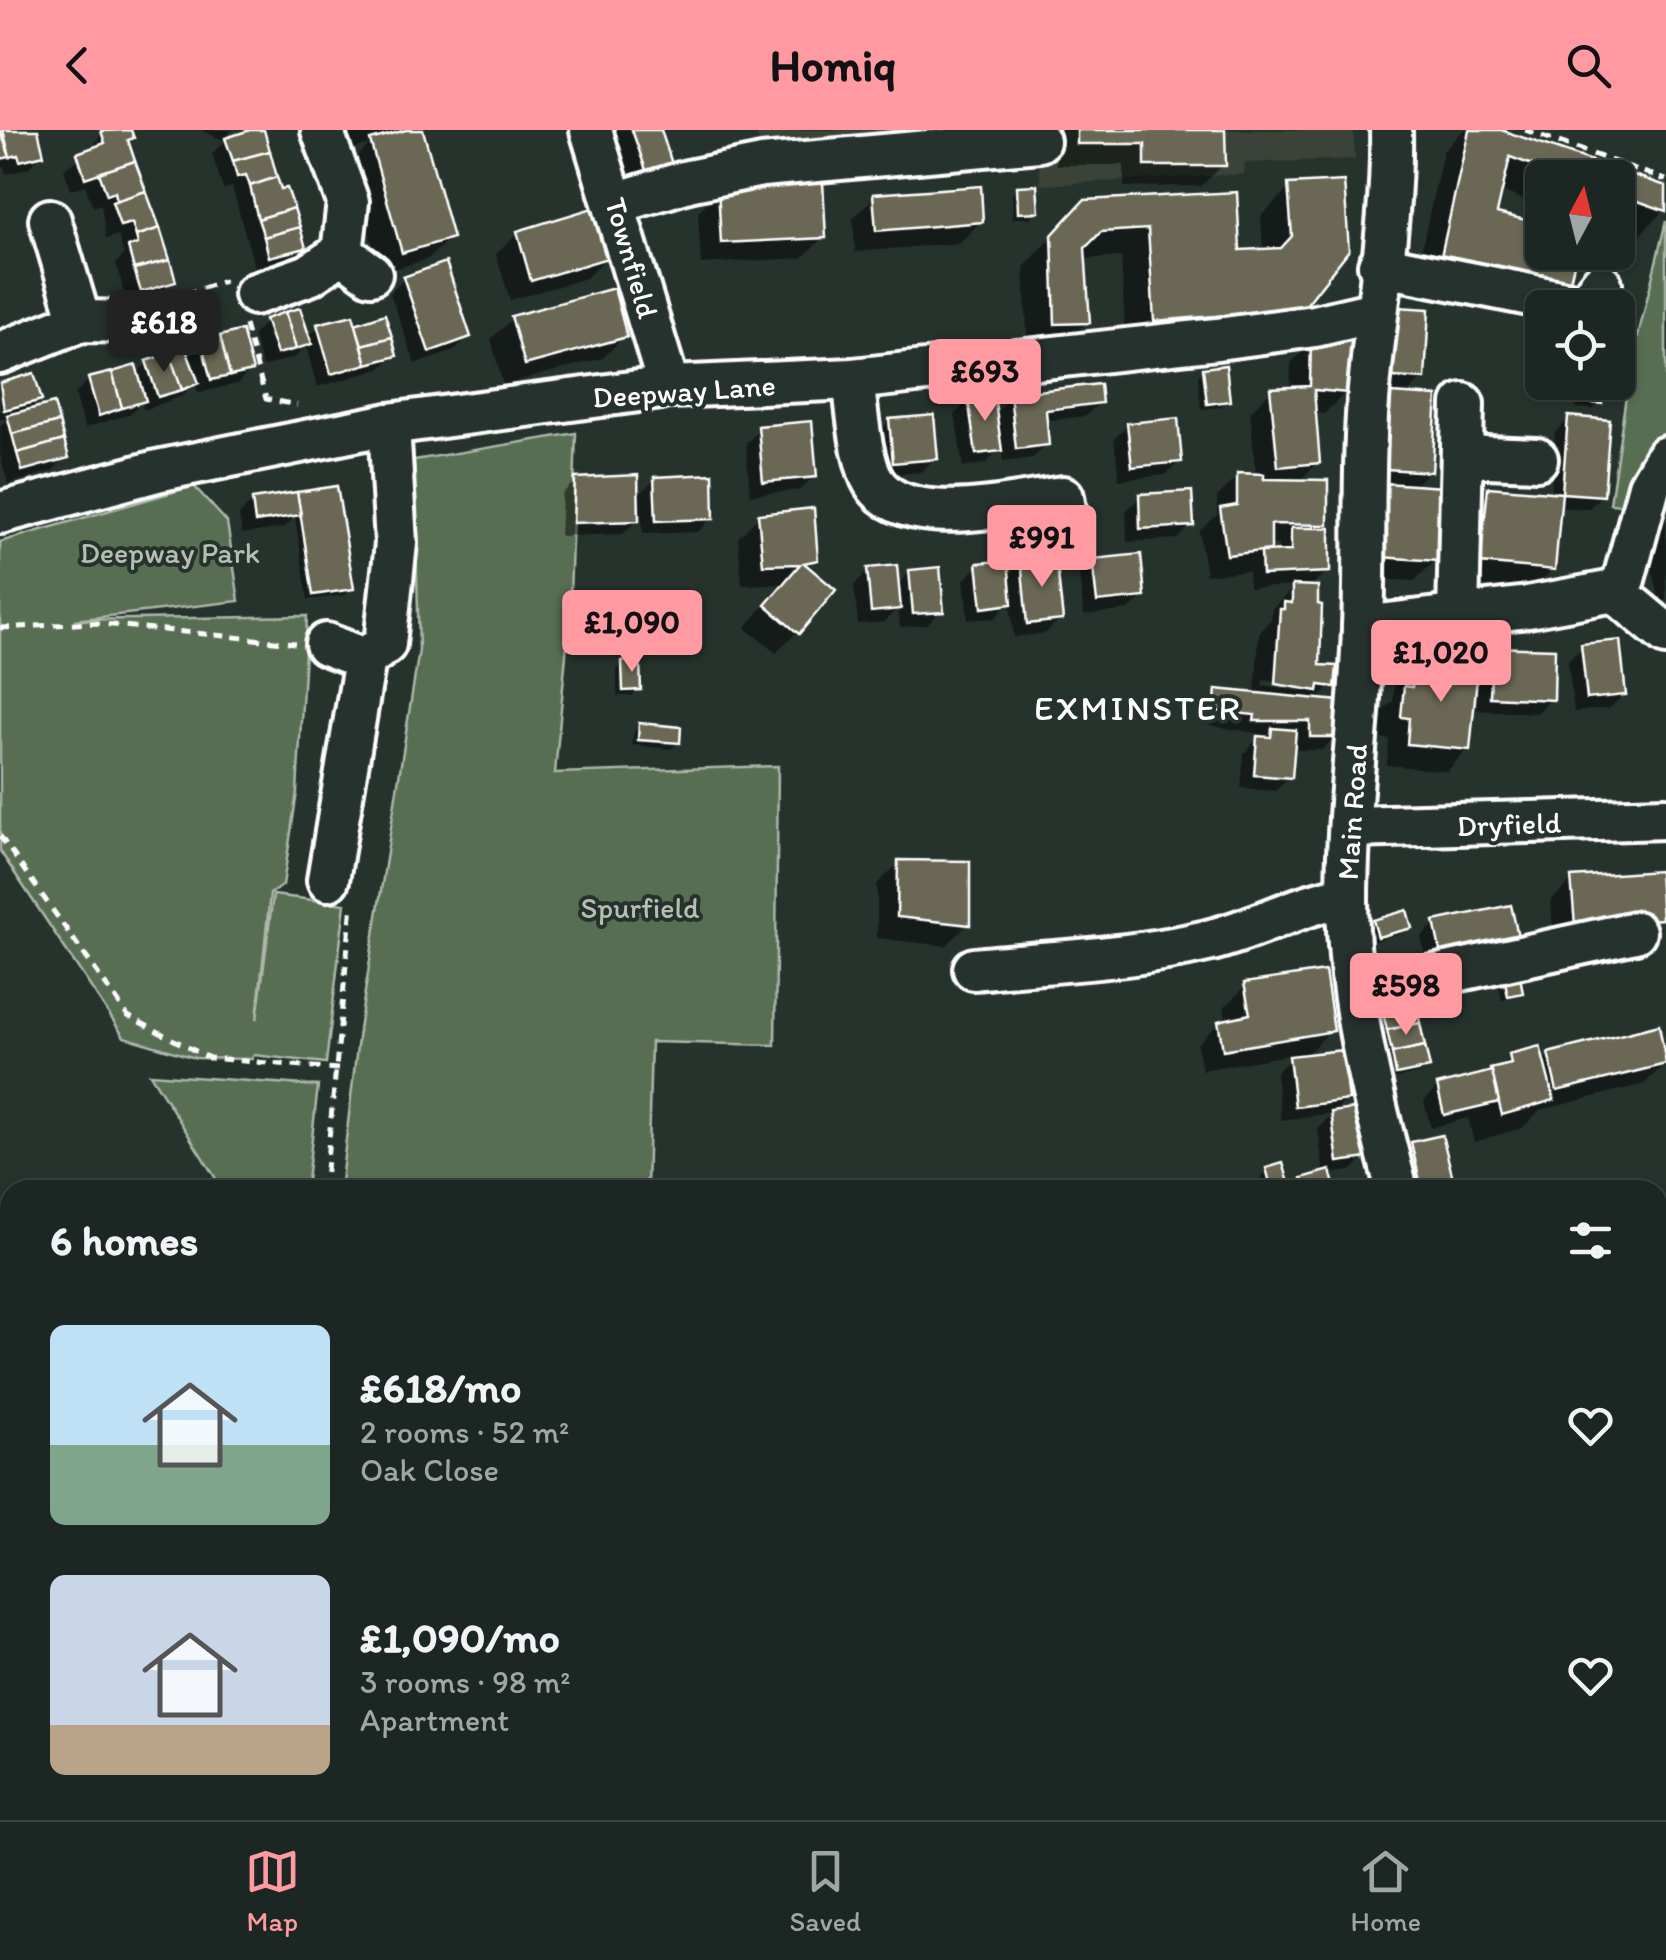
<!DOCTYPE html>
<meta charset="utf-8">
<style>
body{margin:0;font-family:Itim,sans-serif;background:#29322f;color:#f1f3f6;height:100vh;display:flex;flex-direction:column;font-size:38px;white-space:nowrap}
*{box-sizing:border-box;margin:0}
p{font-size:32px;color:#a0a5a5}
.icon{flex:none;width:55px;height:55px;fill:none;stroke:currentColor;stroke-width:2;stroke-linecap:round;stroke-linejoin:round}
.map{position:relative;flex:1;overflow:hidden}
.details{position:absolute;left:0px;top:1050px;width:1668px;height:640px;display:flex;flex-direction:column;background:#1c2622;border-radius:30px 30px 0 0;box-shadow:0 2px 8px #0004,0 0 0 2px #3a4340}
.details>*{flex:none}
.needle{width:65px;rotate:7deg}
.tools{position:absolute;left:1525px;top:30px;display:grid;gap:20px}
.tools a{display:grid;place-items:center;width:110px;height:110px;border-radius:15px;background:#1c2622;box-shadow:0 2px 8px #0004,0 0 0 2px #3a4340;font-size:50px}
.price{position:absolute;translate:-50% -85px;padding:0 22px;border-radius:10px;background:#ff9aa2;color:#111;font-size:32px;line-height:65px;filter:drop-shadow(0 2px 5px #0008)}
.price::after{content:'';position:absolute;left:50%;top:60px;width:30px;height:22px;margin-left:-15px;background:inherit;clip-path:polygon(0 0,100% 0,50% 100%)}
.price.on{background:#222;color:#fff}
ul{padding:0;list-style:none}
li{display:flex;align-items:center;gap:30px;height:250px;padding:0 50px}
li span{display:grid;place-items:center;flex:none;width:280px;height:200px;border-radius:15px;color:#555}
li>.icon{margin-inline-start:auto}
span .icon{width:120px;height:120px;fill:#fffc;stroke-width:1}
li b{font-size:42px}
h2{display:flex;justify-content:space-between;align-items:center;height:120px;padding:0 50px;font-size:42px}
header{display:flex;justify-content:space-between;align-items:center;height:130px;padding:0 50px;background:#ff9aa2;color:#111;font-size:45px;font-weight:700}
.dock{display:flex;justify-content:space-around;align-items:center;height:140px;border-top:2px solid #3a4340;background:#1c2622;font-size:28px;color:#a0a5a5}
.dock a{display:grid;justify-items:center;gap:5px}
.dock .on{color:#ff9aa2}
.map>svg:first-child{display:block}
.built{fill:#3a4339}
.green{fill:#596e53;stroke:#acb6a9;stroke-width:2.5}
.shadow{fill:#0007;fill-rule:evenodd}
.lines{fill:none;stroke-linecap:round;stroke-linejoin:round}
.stream{stroke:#8ea4a3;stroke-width:9}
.building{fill:#6a6854;stroke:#fff;stroke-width:2.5}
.minor-casing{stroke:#fff;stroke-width:48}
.path{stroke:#fff;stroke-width:5;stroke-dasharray:10 8;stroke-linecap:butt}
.minor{stroke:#26332d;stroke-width:40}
.labels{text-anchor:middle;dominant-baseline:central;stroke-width:8;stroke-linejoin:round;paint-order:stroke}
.street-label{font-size:30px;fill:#fff;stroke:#26332d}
.park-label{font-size:30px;fill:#b4beb2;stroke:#26332d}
.quarter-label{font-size:35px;letter-spacing:2.5px;fill:#fff;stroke:#26332d}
</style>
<header><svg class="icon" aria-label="back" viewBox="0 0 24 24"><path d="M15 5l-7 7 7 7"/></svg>Homiq<svg class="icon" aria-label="search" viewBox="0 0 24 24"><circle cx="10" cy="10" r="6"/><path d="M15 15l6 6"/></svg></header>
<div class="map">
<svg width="1666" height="1690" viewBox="0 0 1666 1690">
<rect width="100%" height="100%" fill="#26332d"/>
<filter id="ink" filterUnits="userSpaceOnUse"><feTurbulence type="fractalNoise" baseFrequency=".01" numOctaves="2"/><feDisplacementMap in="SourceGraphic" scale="20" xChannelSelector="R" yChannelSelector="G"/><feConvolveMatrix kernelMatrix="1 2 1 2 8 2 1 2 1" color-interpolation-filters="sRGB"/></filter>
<g filter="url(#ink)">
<polygon class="built" points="755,0 1353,0 1355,29 1245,33 1244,44 1041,55 1035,7 764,24"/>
<g class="green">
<polygon points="1666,91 1666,309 1631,376 1610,374 1630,239"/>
<polygon points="576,303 569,493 555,643 778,636 775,915 651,912 647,1060 340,1060 359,900 419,520 414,330"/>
<polygon points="194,356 227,392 239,471 74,490 307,486 297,662 283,755 270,764 257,889 273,765 345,774 326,933 254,925 252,929 195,928 124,907 0,721 0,412"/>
<polygon points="150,944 318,956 306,1060 223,1060"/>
</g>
<g class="shadow">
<polygon points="0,0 35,0 42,24 28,38 6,44 4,37 0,38"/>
<polygon points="112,0 128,0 131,7 126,12 173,151 159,165 127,174 116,133 124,125 118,105 106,109 101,74 93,77 85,55 71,60 64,39 90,21 102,3"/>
<polygon points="201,0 232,0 223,10"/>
<polygon points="261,0 280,62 303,117 289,131 255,139 232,57 223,59 212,24 225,11"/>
<polygon points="339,0 395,0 388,8 420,0 450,108 428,129 381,143 349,34 370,14 346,21"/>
<polygon points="603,0 658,0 670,36 626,66"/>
<polygon points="1056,0 1223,0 1223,35 1201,56 1124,57 1124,35 1056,35"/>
<polygon points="1464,0 1494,0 1666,59 1664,80 1636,109 1618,102 1618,48 1542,48 1542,76 1500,61 1494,85 1542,97 1542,122 1414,154 1443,21"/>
<polygon points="1290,57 1301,178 1126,219 1121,127 1083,129 1087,192 1059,220 1028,222 1024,137 1085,73 1238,123 1263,121 1261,86"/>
<polygon points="1018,58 1036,81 1030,88 1013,88 1012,65"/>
<polygon points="719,60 824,107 802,128 701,134 698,82"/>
<polygon points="874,67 981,92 959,113 855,122 853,88"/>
<polygon points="518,103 608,126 586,148 510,170 496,124"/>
<polygon points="404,149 468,207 454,221 415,234 390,163"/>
<polygon points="1398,180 1422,248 1404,267 1429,341 1413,357 1436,430 1414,451 1359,448 1364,377 1388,353 1373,352 1378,280 1396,262 1380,261"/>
<polygon points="513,188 624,206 603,228 503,255 491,209"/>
<polygon points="267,191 307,208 318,197 353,197 394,225 380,239 317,257 306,216 295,227 263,237 253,205"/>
<path d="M1313,212L1346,262L1324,284L1314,283L1318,332L1298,352L1326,394L1318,401L1327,441L1310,458L1318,537L1332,555L1317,571L1336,606L1322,620H1297V608L1293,607L1289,647L1275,661L1241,658L1244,623L1262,604L1201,594L1202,576L1217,562L1255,565L1259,503L1271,489L1272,479L1295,456L1249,458L1248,441L1206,445L1199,402L1217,385V367L1238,346H1256L1250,282L1271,261L1290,260L1291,233ZM1268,414L1278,415V424L1263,425ZM1263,550L1300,556V561L1262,555Z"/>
<polygon points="202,213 251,240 237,254 198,263 195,253 182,266 144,280 142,272 130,284 85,298 75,264 89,250 136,244 147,233 187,229"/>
<polygon points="1204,240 1227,270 1221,277 1201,279 1198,246"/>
<polygon points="33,246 39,270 26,283 66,327 52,341 8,354 0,324 0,296 8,288 0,290 0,255"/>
<polygon points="1578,252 1601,252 1599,273 1593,279 1576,278"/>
<polygon points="1011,267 1100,272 1086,286 1044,291 1047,314 1033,328 1003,332 1001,318 985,334 963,337 955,284 969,270 995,284"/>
<polygon points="1569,289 1602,365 1588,379 1559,377 1553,439 1531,460 1460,454 1467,381 1489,359 1551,365 1555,303"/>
<polygon points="890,291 935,328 921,342 879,346 876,305"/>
<polygon points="1128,295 1180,331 1165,345 1119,350 1114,309"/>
<polygon points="760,299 814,346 800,360 750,365 746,313"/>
<polygon points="1666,344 1666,504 1637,373"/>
<polygon points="655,349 712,388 698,402 643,404 640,364"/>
<polygon points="576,350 637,390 623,404 560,406 562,364"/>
<polygon points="335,358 351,458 345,465 308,470 295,387 284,398 242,404 239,385 253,371"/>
<polygon points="1140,367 1191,395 1177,409 1127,412 1126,381"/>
<polygon points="759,386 815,429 806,438 797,502 776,523 745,498 782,454 742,455 738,408"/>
<polygon points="1093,431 1143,466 1129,480 1084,485 1079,445"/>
<polygon points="1022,432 1060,489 1046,503 1014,507 1010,472 995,488 968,490 964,450 978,436 1007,447"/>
<polygon points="868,441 896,456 910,442 941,481 927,495 900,497 898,478 884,492 858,494 854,455"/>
<polygon points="1454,512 1475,537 1493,519 1551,569 1537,583 1477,580 1478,556 1474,555 1468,619 1447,641 1387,635 1389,609 1381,608 1383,580 1393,571 1394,555 1416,533 1446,536 1448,519"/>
<polygon points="1582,517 1624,564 1610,578 1574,582 1568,531"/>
<polygon points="623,533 638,559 632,566 617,566 617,539"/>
<polygon points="640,596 678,612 671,619 632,615 634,602"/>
<polygon points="899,733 968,794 946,816 877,808 877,754"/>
<polygon points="1572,750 1660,789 1638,810 1554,817 1551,771"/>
<polygon points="1509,778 1430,848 1421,807 1435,793"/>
<polygon points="1374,792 1409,797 1403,803 1372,812 1368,798"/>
<polygon points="1503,841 1521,862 1502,871 1497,847"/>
<polygon points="1246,856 1331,900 1304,927 1347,969 1333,983 1281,990 1276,943 1294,924 1202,940 1197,914 1219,893 1227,891 1224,877"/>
<polygon points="1380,867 1427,937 1421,943 1390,950 1382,911 1366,881"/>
<polygon points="1657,898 1666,933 1644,954 1541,980 1522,998 1474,1012 1468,988 1431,998 1424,971 1438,957 1498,940 1511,927 1542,932 1549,925"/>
<polygon points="1332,984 1365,1027 1351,1041 1328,1044 1331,1054 1325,1060 1297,1060 1303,1050 1324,1045 1318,999"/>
<polygon points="1412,1015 1452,1060 1396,1060 1391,1036"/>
<polygon points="1267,1040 1288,1058 1264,1060 1261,1046"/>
<polygon points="1666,1170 1666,1220 1663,1214 1658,1219 1658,1174"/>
<polygon points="1658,1314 1666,1315 1666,1366 1658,1366"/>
<polygon points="1666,1399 1666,1471 1658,1473 1658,1401"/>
<polygon points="1658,1658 1666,1670 1666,1685 1661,1690 1606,1690 1600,1680 1658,1680"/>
<polygon points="1316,1680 1353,1680 1344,1690 1314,1689"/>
<polygon points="1400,1680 1460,1680 1457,1690 1407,1690 1398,1687"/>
<polygon points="1520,1680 1562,1680 1553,1689 1520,1687"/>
</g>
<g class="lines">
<g class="stream">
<polyline points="0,1671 10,1667"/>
<polyline points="168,1680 182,1690"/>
<polyline points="42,1690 50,1680"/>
</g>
</g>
<g class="building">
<polygon points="0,0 10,27 0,29"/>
<polygon points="3,0 38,0 44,25 20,31 18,25 10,27"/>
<polygon points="131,0 134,8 128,10 135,31 85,48 77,23 105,13 101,1"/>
<polygon points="250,0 264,0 270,21 233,31 225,8"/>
<polygon points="406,0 423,0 453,108 402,123 370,10"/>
<polygon points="632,0 661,0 673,37 648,46"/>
<polygon points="1077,0 1225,0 1226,36 1145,36 1145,14 1077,14"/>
<polygon points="1469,0 1501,0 1666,56 1666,81 1618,64 1618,48 1569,48 1510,27 1497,83 1542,94 1542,122 1577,122 1569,155 1441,126"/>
<polygon points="270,21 277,47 250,56 246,45 237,47 233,31"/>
<polygon points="135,31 146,61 117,71 115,62 107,65 99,43"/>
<polygon points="277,47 281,59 287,58 294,78 258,89 250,56"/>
<polygon points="1344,51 1349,120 1303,179 1154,191 1148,99 1101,102 1085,118 1090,193 1055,194 1052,105 1084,70 1237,62 1240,120 1281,118 1292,106 1288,54"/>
<polygon points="823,52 826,108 721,113 718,58"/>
<polygon points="1037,55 1039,82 1018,83 1017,56"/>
<polygon points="981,56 983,92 876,101 873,64"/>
<polygon points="146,61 160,98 136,106 132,93 120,96 112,72"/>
<polygon points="596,77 611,127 531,151 517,101"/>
<polygon points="294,78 300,97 264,107 258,89"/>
<polygon points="300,97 306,118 269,127 264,107"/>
<polygon points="160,98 170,130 134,139 128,117 138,114 136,106"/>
<polygon points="170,130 176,152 141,162 134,139"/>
<polygon points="446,132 471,207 429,222 403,147"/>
<polygon points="614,158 627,207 525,235 511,186"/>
<polygon points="1397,177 1429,179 1425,249 1393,247"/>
<polygon points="300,178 312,214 296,219 285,182"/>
<polygon points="285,182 296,219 277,224 265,189"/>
<polygon points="385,184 392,207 362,215 355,194"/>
<polygon points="353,185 367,234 331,244 317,194"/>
<polygon points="242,200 253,241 230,246 220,206"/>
<polygon points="1344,203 1353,209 1348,263 1314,260 1320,333 1278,337 1270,258 1310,256 1311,209"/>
<polygon points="220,206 230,246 211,250 201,211"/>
<polygon points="392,207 397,226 367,234 362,215"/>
<polygon points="185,217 199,253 182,260 169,223"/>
<polygon points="169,223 182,260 158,267 146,231"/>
<polygon points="136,235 146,271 122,278 112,242"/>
<polygon points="1226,235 1230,271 1207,274 1203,238"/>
<polygon points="112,242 122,278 99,286 88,248"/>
<polygon points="34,243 42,270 4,280 0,253"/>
<polygon points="1582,252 1603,252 1602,274 1581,272"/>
<polygon points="1100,254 1102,273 1046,280 1049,315 1016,319 1010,264"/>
<polygon points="1391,263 1437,266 1432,342 1386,339"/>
<polygon points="994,265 1002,321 976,324 968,268"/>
<polygon points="54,273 59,292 12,304 7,285"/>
<polygon points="934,285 938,329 893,333 889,289"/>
<polygon points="1568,286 1610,290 1604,366 1562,363"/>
<polygon points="1178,288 1182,332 1132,337 1127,293"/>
<polygon points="812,291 817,347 763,352 758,296"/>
<polygon points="59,292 64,310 17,323 12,304"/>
<polygon points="64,310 69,328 22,341 17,323"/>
<polygon points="1237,343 1264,344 1264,349 1328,350 1328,395 1271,394 1271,420 1227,425 1220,378 1237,375"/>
<polygon points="713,344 714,389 656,391 654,347"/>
<polygon points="638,345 639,391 573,393 575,348"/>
<polygon points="1384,353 1443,357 1438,431 1380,427"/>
<polygon points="337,356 354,459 313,465 297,362"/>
<polygon points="1488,357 1562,363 1555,440 1480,433"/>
<polygon points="1192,361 1194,396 1140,399 1139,364"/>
<polygon points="297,362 301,385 255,392 252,369"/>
<polygon points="814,378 818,430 804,433 836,460 799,504 765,475 800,434 763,435 758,384"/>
<polygon points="1291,398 1330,398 1330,442 1262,445 1261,422 1291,421"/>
<polygon points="1141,424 1145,467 1097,472 1092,429"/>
<polygon points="1056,426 1063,490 1027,494 1021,429"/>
<polygon points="1008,430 1012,474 982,478 977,433"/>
<polygon points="897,435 901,479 871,482 867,438"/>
<polygon points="940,437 944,482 913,484 909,440"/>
<polygon points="1292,455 1318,456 1318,474 1322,475 1320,535 1337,536 1335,557 1319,555 1318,561 1275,554 1280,479 1284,479 1284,472 1292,473"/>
<polygon points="1454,510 1479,512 1478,537 1451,535"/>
<polygon points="1620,510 1626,565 1587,569 1581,514"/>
<polygon points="1492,517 1555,519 1554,570 1490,567"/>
<polygon points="640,530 641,560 623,561 622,531"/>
<polygon points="1415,531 1478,537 1470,620 1407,614 1409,588 1401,587 1404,556 1412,557"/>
<polygon points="1216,559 1339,571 1339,607 1310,607 1310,591 1254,591 1255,585 1214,581"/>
<polygon points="639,593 681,597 680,613 638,610"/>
<polygon points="1272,598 1296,600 1292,648 1254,645 1257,606 1271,607"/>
<polygon points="898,730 970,731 970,795 897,787"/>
<polygon points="1659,741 1662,789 1575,796 1571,747"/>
<polygon points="1511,775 1521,819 1443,835 1434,791"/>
<polygon points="1407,780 1412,798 1378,807 1373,790"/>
<polygon points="1518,835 1523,863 1508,866 1502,838"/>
<polygon points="1325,841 1334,901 1223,920 1218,891 1250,884 1244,853"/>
<polygon points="1413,857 1420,893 1387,900 1379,865"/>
<polygon points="1420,893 1425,916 1392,923 1387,900"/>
<polygon points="1659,895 1666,934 1557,961 1548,923"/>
<polygon points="1425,916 1430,938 1396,945 1392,923"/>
<polygon points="1540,916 1554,970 1502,985 1490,939 1511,934 1509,924"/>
<polygon points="1343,920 1349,970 1295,977 1289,926"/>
<polygon points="1492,941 1499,972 1444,985 1437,955"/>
<polygon points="1362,978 1368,1028 1338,1032 1331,982"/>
<polygon points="1442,1005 1456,1060 1422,1060 1411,1012"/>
<polygon points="1283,1033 1291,1059 1272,1060 1266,1038"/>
<polygon points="1330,1040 1334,1055 1305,1060 1302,1048"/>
<polygon points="1658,1171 1662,1171 1663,1217 1658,1217"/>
<polygon points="1658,1312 1666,1312 1666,1353 1658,1352"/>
<rect x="0" y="1379" width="10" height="37"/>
<polygon points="1666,1397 1666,1461 1663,1461 1658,1398"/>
<polygon points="1658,1653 1666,1666 1666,1685 1659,1690 1629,1690 1623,1680 1658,1680"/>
<polygon points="1428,1680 1463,1680 1460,1690 1429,1690 1425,1688"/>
<polygon points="1325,1682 1350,1690 1322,1690"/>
</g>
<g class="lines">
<defs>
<g id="minor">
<polyline points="322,0 348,72 342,123 371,144"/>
<polyline points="591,0 669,257"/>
<path d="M1391,0C1393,88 1375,182 1368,271C1362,346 1366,422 1363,498C1360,588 1347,680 1347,770C1348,868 1372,966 1397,1060"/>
<polyline points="616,73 688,51 762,36 1039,11"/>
<polyline points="50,90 80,191"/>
<polyline points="1379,135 1575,174 1587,172 1601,154"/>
<polyline points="255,164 309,145 342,123"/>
<polyline points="0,223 80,191 143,192"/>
<path d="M853,249C857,279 859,314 869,342C891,406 1013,373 1063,367L1067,392"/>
<polyline points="1462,326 1537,329"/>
<polyline points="0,383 157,341 389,294 669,257 853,249 1217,209 1315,196 1375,182"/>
<polyline points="1614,461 1666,504"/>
<polyline points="1458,486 1463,274"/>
<polyline points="1363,497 1528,477 1614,461 1624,449 1649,356 1666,327"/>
<polyline points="326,514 365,529"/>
<polyline points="1352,697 1666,688"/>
<polyline points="328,750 365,529 385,514 396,413 389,294"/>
<path d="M974,839C1051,831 1131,829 1207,811C1255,800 1298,774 1347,766"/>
<polyline points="1355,863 1635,802"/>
<polyline points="1658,1262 1666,1262"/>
<polyline points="0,1431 10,1431"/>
<polyline points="1524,1680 1525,1690"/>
</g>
</defs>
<use href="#minor" class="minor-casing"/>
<g class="path">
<polyline points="1525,0 1666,50"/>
<polyline points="168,170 224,151"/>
<polyline points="245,195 266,269 297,275"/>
<polyline points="0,498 93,493 295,513"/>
<polyline points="0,706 128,886 209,928 338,939"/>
<polyline points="324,1060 352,774"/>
</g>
<use href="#minor" class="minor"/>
</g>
</g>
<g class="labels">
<g class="street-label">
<text transform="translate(632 128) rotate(74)">Townfield</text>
<text transform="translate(684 261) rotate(-4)">Deepway Lane</text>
<text transform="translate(1352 682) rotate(-86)">Main Road</text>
<text transform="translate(1509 694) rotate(-2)">Dryfield</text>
</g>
<g class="park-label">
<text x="170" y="422">Deepway Park</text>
<text x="640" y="777">Spurfield</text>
</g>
<g class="quarter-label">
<text x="1138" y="578">EXMINSTER</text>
</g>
</g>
</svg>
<div class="tools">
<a><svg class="needle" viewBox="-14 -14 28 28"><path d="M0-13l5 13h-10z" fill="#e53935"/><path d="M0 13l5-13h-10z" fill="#a0a5a5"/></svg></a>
<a><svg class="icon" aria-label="locate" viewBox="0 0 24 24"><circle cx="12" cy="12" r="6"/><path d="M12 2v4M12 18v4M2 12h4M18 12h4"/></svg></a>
</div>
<b class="price on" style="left:164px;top:245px">£618</b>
<b class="price" style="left:985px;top:294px">£693</b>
<b class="price" style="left:1042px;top:460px">£991</b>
<b class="price" style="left:632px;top:545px">£1,090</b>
<b class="price" style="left:1441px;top:575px">£1,020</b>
<b class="price" style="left:1406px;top:908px">£598</b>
<section class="details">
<h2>6 homes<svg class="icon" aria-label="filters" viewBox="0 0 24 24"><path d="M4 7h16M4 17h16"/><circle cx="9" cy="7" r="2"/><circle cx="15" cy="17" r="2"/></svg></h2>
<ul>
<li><span style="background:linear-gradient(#bfe0f5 60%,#7fa58c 0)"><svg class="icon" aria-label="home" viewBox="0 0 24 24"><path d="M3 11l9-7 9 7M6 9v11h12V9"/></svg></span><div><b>£618/mo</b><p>2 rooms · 52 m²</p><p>Oak Close</p></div><svg class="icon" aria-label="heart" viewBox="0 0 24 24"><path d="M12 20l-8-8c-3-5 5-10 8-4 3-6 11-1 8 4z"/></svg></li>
<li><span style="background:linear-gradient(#c9d6e8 75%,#b9a48a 0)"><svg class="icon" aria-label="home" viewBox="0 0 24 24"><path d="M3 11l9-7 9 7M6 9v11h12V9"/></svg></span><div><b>£1,090/mo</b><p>3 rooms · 98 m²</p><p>Apartment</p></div><svg class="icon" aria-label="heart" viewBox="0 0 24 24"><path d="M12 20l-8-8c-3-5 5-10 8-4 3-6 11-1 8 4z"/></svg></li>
</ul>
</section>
</div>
<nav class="dock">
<a class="on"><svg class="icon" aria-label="map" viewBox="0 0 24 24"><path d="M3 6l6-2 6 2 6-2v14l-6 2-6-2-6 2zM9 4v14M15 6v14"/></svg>Map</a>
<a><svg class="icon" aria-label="saved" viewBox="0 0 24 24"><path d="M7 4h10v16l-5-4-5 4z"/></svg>Saved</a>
<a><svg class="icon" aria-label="home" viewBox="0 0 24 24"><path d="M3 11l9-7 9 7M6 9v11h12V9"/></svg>Home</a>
</nav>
